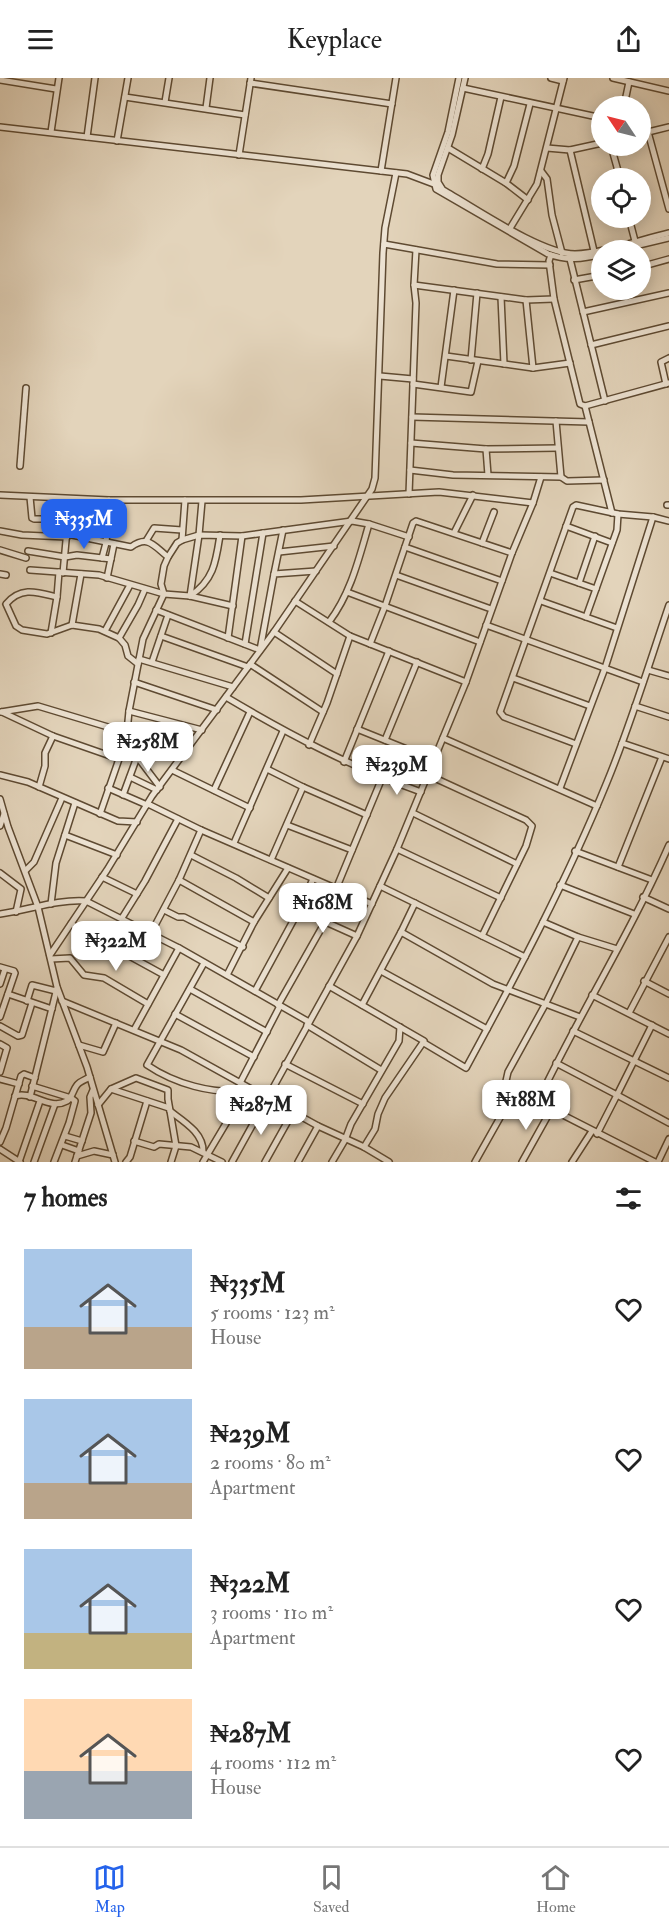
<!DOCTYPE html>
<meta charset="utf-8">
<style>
body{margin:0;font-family:"IM FELL Double Pica",serif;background:#f2f2f2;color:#222;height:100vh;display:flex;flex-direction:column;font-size:22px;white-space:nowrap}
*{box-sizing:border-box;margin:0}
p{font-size:20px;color:#767676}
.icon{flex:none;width:33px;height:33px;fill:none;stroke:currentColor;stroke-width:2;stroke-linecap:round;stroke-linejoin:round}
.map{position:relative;height:1084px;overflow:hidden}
.details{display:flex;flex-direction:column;background:#fff;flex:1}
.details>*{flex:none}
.needle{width:39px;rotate:305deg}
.tools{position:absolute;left:591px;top:18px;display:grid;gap:12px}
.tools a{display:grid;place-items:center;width:60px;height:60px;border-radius:50%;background:#fff;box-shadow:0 3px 15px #0003;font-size:30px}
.price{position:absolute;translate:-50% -51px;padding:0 14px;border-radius:12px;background:#fff;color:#222;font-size:20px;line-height:39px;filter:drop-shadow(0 2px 3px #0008)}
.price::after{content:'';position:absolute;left:50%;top:36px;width:18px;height:14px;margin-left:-9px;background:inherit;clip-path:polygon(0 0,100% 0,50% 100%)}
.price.active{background:#2563eb;color:#fff}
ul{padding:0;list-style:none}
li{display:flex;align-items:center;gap:18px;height:150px;padding:0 24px}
li span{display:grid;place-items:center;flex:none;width:168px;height:120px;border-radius:0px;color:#555}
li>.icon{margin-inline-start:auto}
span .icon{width:72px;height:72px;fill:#fffc;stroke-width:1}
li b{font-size:26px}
h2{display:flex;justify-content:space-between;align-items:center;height:72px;padding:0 24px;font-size:26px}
header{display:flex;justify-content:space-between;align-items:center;height:78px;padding:0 24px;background:#fff;font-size:27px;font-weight:600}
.dock{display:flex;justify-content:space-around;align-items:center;height:84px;border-top:2px solid #e0e0e0;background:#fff;font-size:16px;color:#767676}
.dock a{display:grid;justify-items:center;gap:3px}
.dock .active{color:#2563eb}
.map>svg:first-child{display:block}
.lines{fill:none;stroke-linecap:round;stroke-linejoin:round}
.minor-casing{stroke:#5e4a32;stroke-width:8}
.minor{stroke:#ede3d3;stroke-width:5}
</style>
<header><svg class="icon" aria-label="menu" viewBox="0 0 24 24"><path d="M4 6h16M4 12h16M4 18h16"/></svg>Keyplace<svg class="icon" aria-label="share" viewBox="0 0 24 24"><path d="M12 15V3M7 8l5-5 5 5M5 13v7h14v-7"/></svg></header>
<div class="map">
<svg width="669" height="1084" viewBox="0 0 669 1084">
<rect width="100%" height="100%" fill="#e3d4bb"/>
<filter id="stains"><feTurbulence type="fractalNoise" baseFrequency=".00333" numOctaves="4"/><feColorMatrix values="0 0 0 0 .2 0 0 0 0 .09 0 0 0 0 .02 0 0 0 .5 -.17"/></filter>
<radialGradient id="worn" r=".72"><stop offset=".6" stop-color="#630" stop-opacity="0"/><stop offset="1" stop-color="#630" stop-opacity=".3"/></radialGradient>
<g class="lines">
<defs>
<g id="minor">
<path d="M459,0L448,54L433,97L436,111L548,176C567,183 582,181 602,176"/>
<path d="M465,0L452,57L438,97V104L443,112C474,129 541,176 575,176C600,176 643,161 669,155"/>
<polyline points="551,0 563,3"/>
<polyline points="613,0 669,13"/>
<polyline points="0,2 56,11"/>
<polyline points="250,5 392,26"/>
<polyline points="463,10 602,40"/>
<polyline points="125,19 245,37"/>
<polyline points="165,24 169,0"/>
<polyline points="624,28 629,4"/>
<polyline points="206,30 210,0"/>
<polyline points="0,49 407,96 439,108"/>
<polyline points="51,54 59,0"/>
<polyline points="648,54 669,131"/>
<polyline points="640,56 669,49"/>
<polyline points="87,59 95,0"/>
<polyline points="117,63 128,0"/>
<polyline points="611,68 620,100"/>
<polyline points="448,70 506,105 528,122"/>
<polyline points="547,70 570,72 602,65"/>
<polyline points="570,72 594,173"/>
<polyline points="239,77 251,0"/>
<polyline points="482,91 488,76 501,19"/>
<polyline points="381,93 396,0"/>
<polyline points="541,93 547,101 552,137 562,175"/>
<polyline points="506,105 514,88 530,26"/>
<polyline points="629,140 635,163"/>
<polyline points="509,152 537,106 564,0"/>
<polyline points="384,166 497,186 550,187"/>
<polyline points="618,172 669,160"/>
<polyline points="551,177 549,183 554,221 580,326 585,328 612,435"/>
<polyline points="570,181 605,323"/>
<polyline points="640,189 669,181"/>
<polyline points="574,202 602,197"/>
<polyline points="414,207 526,222 554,221"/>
<polyline points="501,219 504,286"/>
<polyline points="526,222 533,290"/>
<polyline points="583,234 669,215"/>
<polyline points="591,267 669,248"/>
<polyline points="446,278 533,290 570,285"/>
<polyline points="471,282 477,215"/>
<polyline points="380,298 413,301"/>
<polyline points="413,306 471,314 478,283"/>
<polyline points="666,306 661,284 669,280"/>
<polyline points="441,309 454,212"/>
<polyline points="585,328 669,305"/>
<polyline points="412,339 589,344"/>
<polyline points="556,343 561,399"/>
<polyline points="411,365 486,371 558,370"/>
<polyline points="486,371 488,397"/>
<polyline points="20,388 26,310"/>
<polyline points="410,392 453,397 561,399 567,403 604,402"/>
<polyline points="409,416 416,225 414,207 416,172"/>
<polyline points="0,417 109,422 301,422 439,414 533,425"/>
<polyline points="30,419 32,440 34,441 68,441 107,445"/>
<polyline points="667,427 669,427"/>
<polyline points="566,448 612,465"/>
<polyline points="0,453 22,457 67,459"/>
<polyline points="454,455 473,417"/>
<path d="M67,456L131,469C148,457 153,467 168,479"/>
<polyline points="182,462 185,422"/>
<polyline points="146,463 154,450 182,452"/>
<polyline points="482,465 494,434"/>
<polyline points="405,469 502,503"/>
<polyline points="0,472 26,480"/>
<polyline points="28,473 65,479 77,477 111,481"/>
<polyline points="279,474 334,468"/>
<polyline points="102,480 106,465 109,422"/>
<polyline points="30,492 99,497 164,516 190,518 233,528"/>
<polyline points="63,495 68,441"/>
<polyline points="550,495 596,511"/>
<polyline points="0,496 6,497"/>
<polyline points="274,496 283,452"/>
<polyline points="396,497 491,531"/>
<polyline points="107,500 114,466"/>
<polyline points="579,505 595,458"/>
<polyline points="347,514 480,564"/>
<polyline points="190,518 199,457 202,423"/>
<path d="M190,518C214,502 216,483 220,457"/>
<path d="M57,519C37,514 21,508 6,526L16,548L22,552L47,556L72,547L99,551L119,560L125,567L128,578L138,586"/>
<polyline points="295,523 350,558 466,604"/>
<polyline points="541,523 617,550"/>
<polyline points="156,532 260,572 274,496 316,493"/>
<polyline points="586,539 617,452 618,436"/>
<path d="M329,544C351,515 359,480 369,446"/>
<polyline points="72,547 81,496"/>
<polyline points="486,547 643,604"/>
<polyline points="105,553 130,507"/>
<polyline points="274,554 337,596"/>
<polyline points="51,555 57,519 59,494"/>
<polyline points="161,558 248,589"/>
<polyline points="119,560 138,527 145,511"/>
<polyline points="228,560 242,458"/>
<polyline points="245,566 263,455"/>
<polyline points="370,566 385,528 413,445 416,443 512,475"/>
<polyline points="139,581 233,609"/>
<polyline points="152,584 168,537"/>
<polyline points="250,586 323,634"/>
<polyline points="648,592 669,598"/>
<polyline points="513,600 590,628"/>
<polyline points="134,604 217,632"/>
<path d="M226,619C290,657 351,689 421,714"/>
<polyline points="635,628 669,639"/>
<polyline points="129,633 202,652"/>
<polyline points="1,634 38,628 128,655 184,676"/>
<polyline points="2,634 53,658 119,681"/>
<polyline points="357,651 434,682"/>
<polyline points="443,660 597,728"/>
<polyline points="385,662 417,584"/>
<polyline points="126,664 160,709"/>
<polyline points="622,665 669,681"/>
<polyline points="576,666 504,639 500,634 573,429 576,427 618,436 653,439 669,443"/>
<polyline points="309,667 327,625 350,558"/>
<polyline points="344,684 389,573"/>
<polyline points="267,691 303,709 367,737"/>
<polyline points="172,692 250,730"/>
<polyline points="0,697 28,704 118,743 137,744"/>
<polyline points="428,697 526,742 532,748 526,768 482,858"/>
<polyline points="130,699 157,712"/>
<polyline points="39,709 45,688 45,675 53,658"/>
<polyline points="108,710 147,727"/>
<polyline points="560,710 605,590 653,439"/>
<polyline points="214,712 250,634"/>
<polyline points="123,717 137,679"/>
<polyline points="0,721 8,749 38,829 57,909 87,989 115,1084"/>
<polyline points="148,726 201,752 372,826"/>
<polyline points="413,735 517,786"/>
<polyline points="100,736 119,681 126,664 129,633 143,561 164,516 161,506 164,488 168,479 177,465 182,462 199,457 242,458 352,443 369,446 409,459"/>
<polyline points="287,747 352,772"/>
<polyline points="0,748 4,736"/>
<polyline points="65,757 117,777"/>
<polyline points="234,765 283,653"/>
<polyline points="397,771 501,820"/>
<polyline points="575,773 652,802"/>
<polyline points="191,777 236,800 269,820"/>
<polyline points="271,782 303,709"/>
<polyline points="618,789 662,679"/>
<polyline points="26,792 34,784 62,720"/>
<polyline points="0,795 21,811 16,834"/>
<polyline points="102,799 137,816"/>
<polyline points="179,802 254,844"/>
<polyline points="560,807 634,836"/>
<polyline points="380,808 525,879"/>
<polyline points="336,811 382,700"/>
<polyline points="643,819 669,831"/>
<polyline points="51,826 56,785 75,725"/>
<polyline points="164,832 178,839 184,839 243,869"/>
<polyline points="299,832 357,858"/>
<path d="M0,836C29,832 57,821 86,823L179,870L309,944"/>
<polyline points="122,840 145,803 178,741"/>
<polyline points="543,844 578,859 617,871"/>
<polyline points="71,846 164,897"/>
<polyline points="401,854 415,825"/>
<polyline points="151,855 179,802 201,752"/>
<polyline points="578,859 546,925 508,994 506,1003 508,1009 655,1084"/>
<polyline points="50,877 107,792 152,718 274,554 372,411 375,400 383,175 385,150 396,95"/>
<polyline points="51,881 70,880 84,897 104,900 148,926"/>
<path d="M204,885L147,987C175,1006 212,1016 245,1013"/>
<polyline points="0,889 14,893 15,895 0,939"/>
<polyline points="381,893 487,951"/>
<polyline points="227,897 254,844 288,790"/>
<polyline points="644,903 669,916"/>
<polyline points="0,906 5,891"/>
<polyline points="329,908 424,963 385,1020 378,1036 375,1051 364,1069"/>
<polyline points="190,911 267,954"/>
<polyline points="255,913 299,832 313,801"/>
<polyline points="8,916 52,931"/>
<polyline points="592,917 669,956"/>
<polyline points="27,923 32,907 56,913"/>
<polyline points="62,923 181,972 318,1048 364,1069 389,1084"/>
<polyline points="278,927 325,844"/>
<polyline points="362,927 401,854 493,906 580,939"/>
<polyline points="629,935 669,859"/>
<polyline points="175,936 254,979"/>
<polyline points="307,947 381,992"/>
<polyline points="0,948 18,958 22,957 32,925"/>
<polyline points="134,952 179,870"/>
<polyline points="573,953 669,1000"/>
<path d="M424,965L466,990C517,896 567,802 607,704C631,646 649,586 669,527"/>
<polyline points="0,966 7,970 0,994"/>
<polyline points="79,967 103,974 116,945"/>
<polyline points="556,985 617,1017 652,947"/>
<polyline points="285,986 363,1026"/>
<polyline points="0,1001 19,1006"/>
<polyline points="240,1005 280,928"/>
<polyline points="32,1008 71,1020 75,1023 69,1045 54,1084"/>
<polyline points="111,1011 169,1030"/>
<path d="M15,1018C32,1012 49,1033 67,1023C72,1020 73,1012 77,1007C80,1003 85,1002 90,999"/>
<polyline points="30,1019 57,910"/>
<path d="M539,1025V1021C580,935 631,854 669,767"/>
<polyline points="98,1027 111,1011 136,1000 168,1012 168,1021 176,1068 171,1084"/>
<path d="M170,1033C183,1043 204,1055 203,1074"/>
<polyline points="230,1039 264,1028"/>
<polyline points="597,1056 617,1017 669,1045"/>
<polyline points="65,1058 82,1063"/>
<polyline points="134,1063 154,1069 159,1066 191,1069 222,1084"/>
<polyline points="0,1064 6,1050 21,998 24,996 35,1000"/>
<polyline points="62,1067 79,1073"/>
<polyline points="0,1071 20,1084"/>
<polyline points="77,1078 94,1073 113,1077"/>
<polyline points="19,1084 40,1023"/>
<polyline points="34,1084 55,1026"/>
<polyline points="75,1084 91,1035 90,1019 93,1012"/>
<polyline points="126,1084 130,1079 147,1023"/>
<polyline points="203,1084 247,1010"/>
<polyline points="232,1084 357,858 397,771 466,604 512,475 533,425 541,399"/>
<polyline points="265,1084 293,1034"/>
<polyline points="298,1084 318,1048"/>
<polyline points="332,1084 345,1062 351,1046 399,963 400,949"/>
<polyline points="475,1084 515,1013"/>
<polyline points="522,1084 551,1032"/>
<polyline points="572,1084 592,1053"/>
<polyline points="658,1084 669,1061"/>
</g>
</defs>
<use href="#minor" class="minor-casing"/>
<use href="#minor" class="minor"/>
</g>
<rect width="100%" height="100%" filter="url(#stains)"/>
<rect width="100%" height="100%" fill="url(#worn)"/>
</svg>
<div class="tools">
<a><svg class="needle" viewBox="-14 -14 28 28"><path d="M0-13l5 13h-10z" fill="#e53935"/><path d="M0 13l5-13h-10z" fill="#767676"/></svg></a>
<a><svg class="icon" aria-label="locate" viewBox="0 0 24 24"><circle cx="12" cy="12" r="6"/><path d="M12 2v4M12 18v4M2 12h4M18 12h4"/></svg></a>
<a><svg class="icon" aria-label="layers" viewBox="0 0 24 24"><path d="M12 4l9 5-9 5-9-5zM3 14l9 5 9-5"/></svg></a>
</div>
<b class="price active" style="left:84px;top:472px">₦335M</b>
<b class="price" style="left:148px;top:695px">₦258M</b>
<b class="price" style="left:397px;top:718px">₦239M</b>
<b class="price" style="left:323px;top:856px">₦168M</b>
<b class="price" style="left:116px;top:894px">₦322M</b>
<b class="price" style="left:526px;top:1053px">₦188M</b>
<b class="price" style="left:261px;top:1058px">₦287M</b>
</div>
<section class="details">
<h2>7 homes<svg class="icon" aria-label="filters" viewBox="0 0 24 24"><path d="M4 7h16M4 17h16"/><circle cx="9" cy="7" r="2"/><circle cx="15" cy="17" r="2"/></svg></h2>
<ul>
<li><span style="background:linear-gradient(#a9c7e8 65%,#b9a48a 0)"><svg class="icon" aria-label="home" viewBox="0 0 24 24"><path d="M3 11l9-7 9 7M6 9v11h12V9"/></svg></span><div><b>₦335M</b><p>5 rooms · 123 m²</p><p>House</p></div><svg class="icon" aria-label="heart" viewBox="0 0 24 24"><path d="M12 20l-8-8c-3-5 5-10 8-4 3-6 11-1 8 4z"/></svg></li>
<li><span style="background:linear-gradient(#a9c7e8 70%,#b9a48a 0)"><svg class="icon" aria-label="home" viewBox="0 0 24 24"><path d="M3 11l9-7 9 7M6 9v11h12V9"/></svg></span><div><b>₦239M</b><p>2 rooms · 80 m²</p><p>Apartment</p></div><svg class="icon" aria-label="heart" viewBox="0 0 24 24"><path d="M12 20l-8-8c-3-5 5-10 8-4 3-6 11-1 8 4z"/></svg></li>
<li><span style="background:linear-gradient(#a9c7e8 70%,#c2b280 0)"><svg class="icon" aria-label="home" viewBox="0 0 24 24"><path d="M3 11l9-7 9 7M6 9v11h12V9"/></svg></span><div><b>₦322M</b><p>3 rooms · 110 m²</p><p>Apartment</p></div><svg class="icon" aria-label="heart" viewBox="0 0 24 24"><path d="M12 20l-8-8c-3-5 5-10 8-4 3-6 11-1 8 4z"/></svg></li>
<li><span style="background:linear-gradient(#ffd9b3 60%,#9aa5b1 0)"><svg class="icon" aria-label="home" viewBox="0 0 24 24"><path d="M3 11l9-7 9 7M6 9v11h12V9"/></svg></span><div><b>₦287M</b><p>4 rooms · 112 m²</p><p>House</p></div><svg class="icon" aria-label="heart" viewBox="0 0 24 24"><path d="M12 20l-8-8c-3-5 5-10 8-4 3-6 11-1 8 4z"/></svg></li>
</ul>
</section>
<nav class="dock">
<a class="active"><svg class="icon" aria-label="map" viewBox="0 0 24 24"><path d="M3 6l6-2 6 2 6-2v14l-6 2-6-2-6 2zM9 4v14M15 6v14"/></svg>Map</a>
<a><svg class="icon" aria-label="saved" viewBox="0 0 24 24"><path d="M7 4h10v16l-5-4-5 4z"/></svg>Saved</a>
<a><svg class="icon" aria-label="home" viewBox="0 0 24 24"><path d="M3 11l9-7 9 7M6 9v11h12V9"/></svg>Home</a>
</nav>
